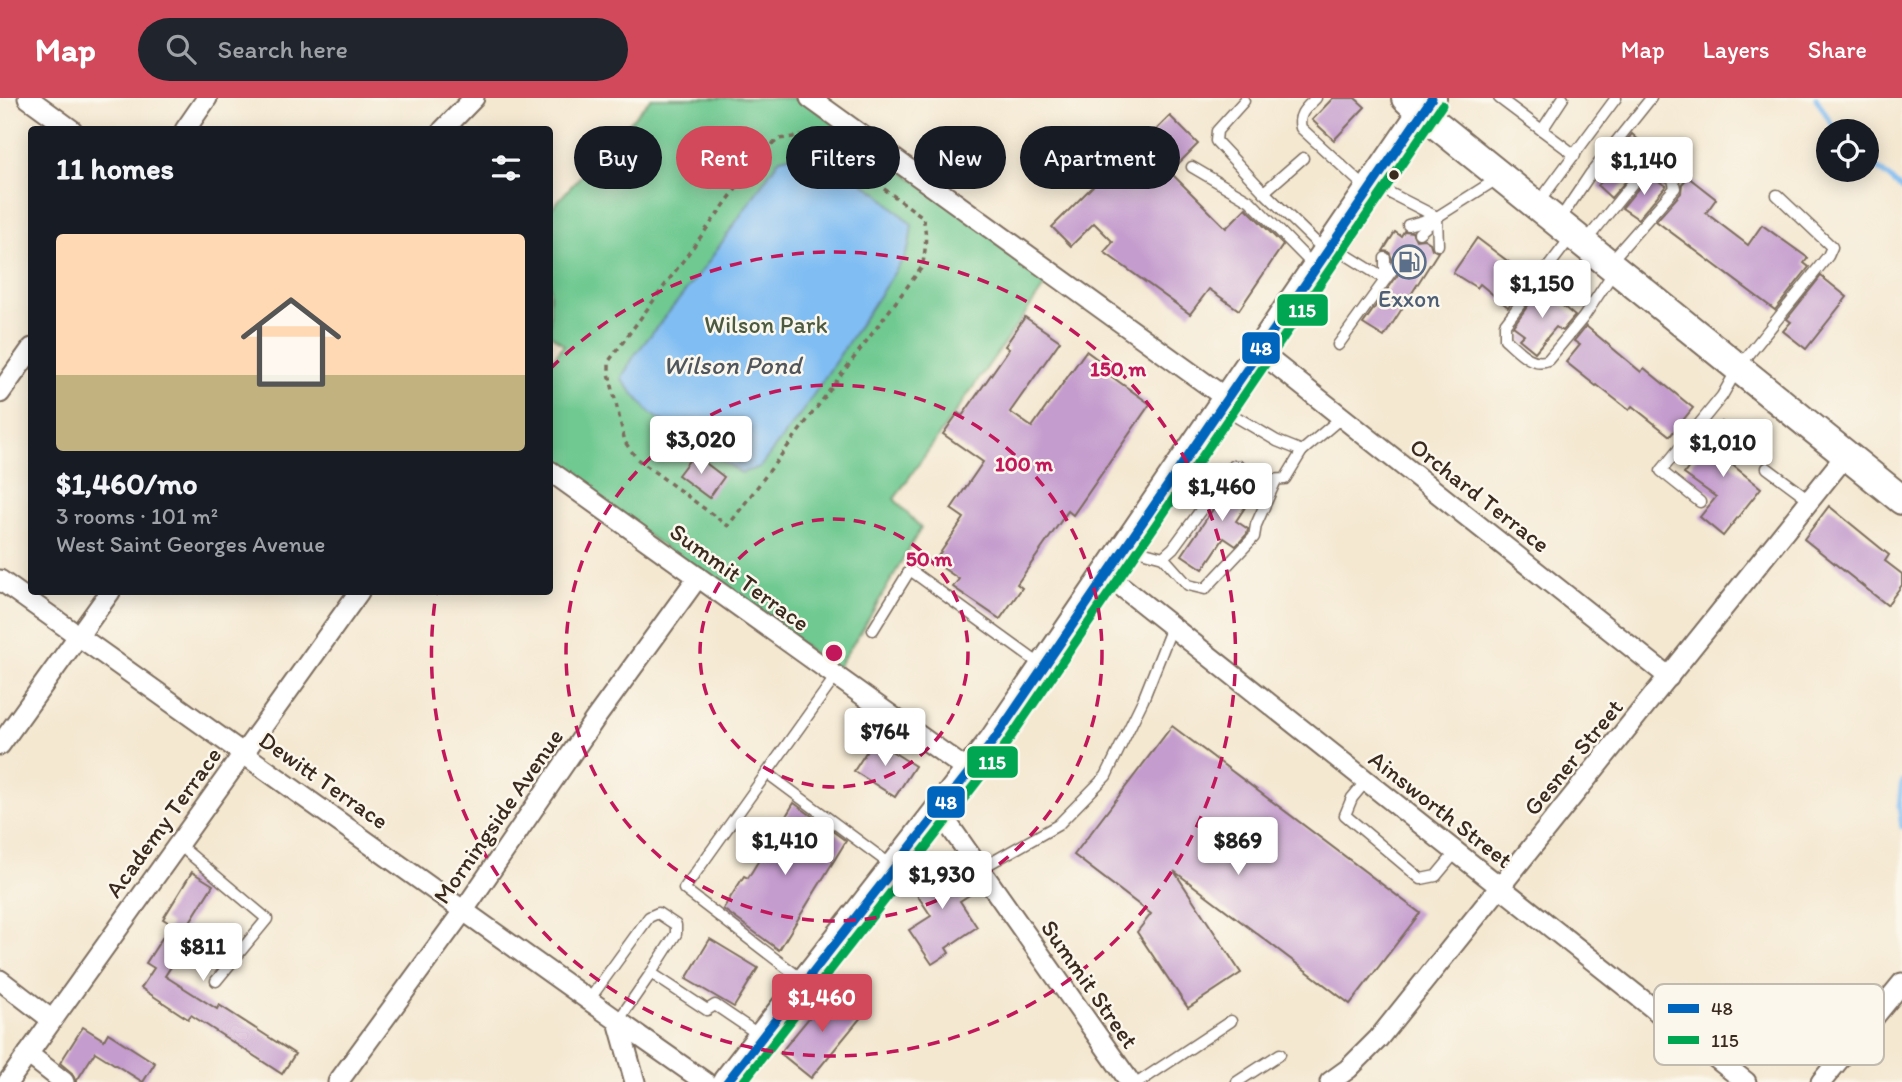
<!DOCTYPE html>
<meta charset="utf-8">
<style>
body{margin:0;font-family:Itim,sans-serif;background:#20242c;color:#f1f3f6;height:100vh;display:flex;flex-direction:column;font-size:26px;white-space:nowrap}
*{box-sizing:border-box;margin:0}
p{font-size:23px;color:#9ea1a6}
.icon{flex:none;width:38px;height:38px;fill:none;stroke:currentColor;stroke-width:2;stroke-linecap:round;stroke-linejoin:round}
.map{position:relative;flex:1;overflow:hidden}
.panel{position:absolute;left:28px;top:28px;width:525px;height:469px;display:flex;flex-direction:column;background:#171b24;border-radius:7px;box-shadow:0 4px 18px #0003}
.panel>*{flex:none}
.hud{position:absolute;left:574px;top:28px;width:665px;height:63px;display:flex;gap:14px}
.controls{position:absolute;left:1816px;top:21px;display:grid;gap:14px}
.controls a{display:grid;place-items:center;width:63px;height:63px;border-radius:50%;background:#171b24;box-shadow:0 4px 18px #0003;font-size:35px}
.price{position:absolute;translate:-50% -60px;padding:0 16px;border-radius:7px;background:#fff;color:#222;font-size:23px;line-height:46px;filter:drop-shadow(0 2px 4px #0008)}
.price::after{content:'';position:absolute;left:50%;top:42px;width:21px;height:16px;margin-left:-10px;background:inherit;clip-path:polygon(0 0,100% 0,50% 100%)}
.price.active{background:#d1495b;color:#fff}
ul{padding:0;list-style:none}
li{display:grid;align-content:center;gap:14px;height:371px;padding:0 28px}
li+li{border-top:2px solid #363941}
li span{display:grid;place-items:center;height:217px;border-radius:7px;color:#555}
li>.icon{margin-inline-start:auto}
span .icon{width:126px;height:126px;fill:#fffc;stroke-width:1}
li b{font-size:30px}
h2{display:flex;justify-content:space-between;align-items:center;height:84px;padding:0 28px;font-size:30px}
.tag{padding:0 24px;border-radius:32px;background:#171b24;box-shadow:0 4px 18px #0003;font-size:24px;line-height:63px}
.tag.active{background:#d1495b;color:#fff}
header{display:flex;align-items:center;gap:42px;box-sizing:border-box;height:98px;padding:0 35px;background:#d1495b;color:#fff}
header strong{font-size:33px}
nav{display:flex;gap:38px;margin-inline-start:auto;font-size:24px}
.search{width:490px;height:63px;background:#20242c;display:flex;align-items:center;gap:18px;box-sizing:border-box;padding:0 24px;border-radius:38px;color:#9ea1a6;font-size:26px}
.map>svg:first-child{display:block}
.green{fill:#6fc991;stroke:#557a58;stroke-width:2}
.water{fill:#80bdf3;stroke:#5e7488;stroke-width:2}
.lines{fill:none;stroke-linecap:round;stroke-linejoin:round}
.stream{stroke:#80bdf3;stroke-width:5}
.building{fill:#c49cce}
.lane-casing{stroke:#7c6c5d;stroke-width:13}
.street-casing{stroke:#7c6c5d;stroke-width:23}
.secondary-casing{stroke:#7c6c5d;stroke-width:32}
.path{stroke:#7c6c5d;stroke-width:3.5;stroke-dasharray:5 5;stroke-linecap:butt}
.lane{stroke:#fff;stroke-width:10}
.street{stroke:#fff;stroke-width:19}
.secondary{stroke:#fff;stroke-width:28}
.bus-1-casing{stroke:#fbf7ec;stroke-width:14}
.bus-2-casing{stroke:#fbf7ec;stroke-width:14}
.bus-1{stroke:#0065bd;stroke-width:9}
.bus-2{stroke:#00a651;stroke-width:9}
.ring{fill:none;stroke:#c2185b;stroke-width:3.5;stroke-dasharray:12 9}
.bus-dot{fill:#3b2a1e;stroke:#fbf7ec;stroke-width:2.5}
.labels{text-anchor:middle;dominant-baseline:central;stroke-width:5;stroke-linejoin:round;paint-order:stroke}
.service-label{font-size:24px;fill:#4e5e75;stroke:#fbf7ec}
.park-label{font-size:24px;fill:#4b5a40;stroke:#fbf7ec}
.street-label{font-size:24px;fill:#3b2a1e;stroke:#fbf7ec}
.water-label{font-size:26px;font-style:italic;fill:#50565e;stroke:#fbf7ec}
.key{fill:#fbf7ec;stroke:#c1baae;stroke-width:2}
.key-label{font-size:19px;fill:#3b2a1e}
.centre{fill:#c2185b;stroke:#fbf7ec;stroke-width:3.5}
.ring-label{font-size:21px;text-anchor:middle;font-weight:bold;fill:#c2185b;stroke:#fbf7ec;stroke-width:5;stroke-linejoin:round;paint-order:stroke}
.line-badge{stroke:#fbf7ec;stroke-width:2.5}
.badge-label{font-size:19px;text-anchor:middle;font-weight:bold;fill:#fff}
</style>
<header>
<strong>Map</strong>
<div class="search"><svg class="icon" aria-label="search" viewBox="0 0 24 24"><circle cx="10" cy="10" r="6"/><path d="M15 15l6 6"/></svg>Search here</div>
<nav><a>Map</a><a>Layers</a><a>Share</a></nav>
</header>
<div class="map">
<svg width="1902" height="984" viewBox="0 0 1902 984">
<rect width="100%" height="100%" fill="#fbf7ec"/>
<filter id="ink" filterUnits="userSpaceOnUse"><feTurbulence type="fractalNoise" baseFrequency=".0143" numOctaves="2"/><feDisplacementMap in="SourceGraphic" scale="14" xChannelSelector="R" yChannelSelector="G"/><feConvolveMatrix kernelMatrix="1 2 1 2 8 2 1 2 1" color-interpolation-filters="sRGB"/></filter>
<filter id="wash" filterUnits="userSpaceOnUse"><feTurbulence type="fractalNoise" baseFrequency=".00686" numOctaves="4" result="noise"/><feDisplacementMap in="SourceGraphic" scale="28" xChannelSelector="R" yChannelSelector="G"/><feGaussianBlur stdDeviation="1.57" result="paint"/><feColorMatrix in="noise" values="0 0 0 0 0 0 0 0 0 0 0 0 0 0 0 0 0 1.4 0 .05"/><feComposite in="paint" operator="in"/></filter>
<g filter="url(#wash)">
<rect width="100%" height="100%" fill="#f4e8d1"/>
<polygon class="green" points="651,0 799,0 1051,179 894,401 921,430 862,532 836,571 550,368 550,264 564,247 550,236 550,112"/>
<polygon class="water" points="802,55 833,65 879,96 912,127 909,149 904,160 804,311 760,369 741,375 650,315 621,281 634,258 707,166 780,60"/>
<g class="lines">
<g class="stream">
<polyline points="1816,0 1836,33"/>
<polyline points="1867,61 1902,91"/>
<polyline points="1902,683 1899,708 1902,729"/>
</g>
</g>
<g id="blocks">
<g class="building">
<polygon points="1333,0 1355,0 1365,9 1334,42 1312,22"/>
<polygon points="1170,18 1198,46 1170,74 1226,130 1246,110 1283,147 1239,212 1209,191 1190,216 1104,154 1113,144 1094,125 1071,148 1052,129 1098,83 1095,80 1131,44 1138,50"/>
<polygon points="1632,36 1652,54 1611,100 1598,88 1604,80 1600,76"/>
<polygon points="1649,77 1666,88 1638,121 1622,110"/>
<polygon points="1688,79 1716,101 1706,115 1748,147 1762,127 1808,160 1804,165 1809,169 1775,212 1656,123 1681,95 1682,86"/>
<polygon points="1404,133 1412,134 1416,142 1424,141 1430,145 1432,151 1438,154 1384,239 1363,226 1402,171 1401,161 1392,161 1389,154 1383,153 1395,134 1401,138"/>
<polygon points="1477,140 1530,180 1508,209 1480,186 1477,190 1453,175"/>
<polygon points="1821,178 1847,199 1806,251 1783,233 1791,224 1787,221"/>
<polygon points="1541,190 1575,218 1562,233 1556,229 1535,254 1519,241 1524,236 1513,228"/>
<polygon points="1025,219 1060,243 1010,314 1032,329 1086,253 1111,271 1108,276 1150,306 1073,417 1068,413 1017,486 1022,490 1000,521 953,489 959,481 934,464 964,420 951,411 983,364 943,336 958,315 962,318 1009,251 1005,248"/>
<polygon points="1586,228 1641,274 1644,270 1693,310 1670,338 1632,308 1629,312 1597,287 1596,288 1566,264 1580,247 1574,243"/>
<polygon points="1722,324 1747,342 1730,365 1761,390 1723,438 1700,419 1716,399 1684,376"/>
<polygon points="694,356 724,379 709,400 678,377"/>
<polygon points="1236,377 1257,391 1236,423 1248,431 1247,436 1236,448 1224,440 1203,471 1182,457"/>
<polygon points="1829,408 1889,457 1885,463 1902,476 1902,487 1887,507 1804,441"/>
<polygon points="1172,628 1420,815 1350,906 1174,773 1241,875 1188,910 1137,834 1151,816 1074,757"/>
<polygon points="874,642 915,668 895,699 854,673"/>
<polygon points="794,705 846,743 779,852 723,811 744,778 748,780"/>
<polygon points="948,761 971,796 960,803 977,829 946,850 949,855 932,866 909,832 931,818 910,786"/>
<polygon points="192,774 213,787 183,835 190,839 165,878 217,911 219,907 295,956 282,976 191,917 188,921 141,890 154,870 146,865 171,826 163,821"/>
<polygon points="710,841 758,870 734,909 686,881"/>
<polygon points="832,892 863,917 811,980 780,955"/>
<polygon points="83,929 104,942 108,935 155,965 143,984 95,954 76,984 72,975 60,965"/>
</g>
</g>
</g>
<g filter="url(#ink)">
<use href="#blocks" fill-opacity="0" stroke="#7c6c5d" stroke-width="2"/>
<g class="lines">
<defs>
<g id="lane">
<path d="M1316,0C1307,9 1297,16 1301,30L1366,90"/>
<polyline points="1499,0 1575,57"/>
<polyline points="1244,3 1217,33 1216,43 1264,94 1326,154"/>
<polyline points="1542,32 1563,0"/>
<polyline points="1192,69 1250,103 1313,167"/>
<polyline points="1374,87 1437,119 1497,81"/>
<polyline points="1264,94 1303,60"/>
<polyline points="1539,104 1616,0"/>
<polyline points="1437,119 1438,147"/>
<polyline points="1560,121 1591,75 1651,0"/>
<polyline points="1408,127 1437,119"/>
<polyline points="1419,135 1434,122"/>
<path d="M1571,139L1505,226V241C1517,251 1531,269 1548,262L1583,220L1615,172"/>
<polyline points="1586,143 1644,71 1653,68 1673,81 1675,90 1610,164"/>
<polyline points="1332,148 1385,181 1385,160"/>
<polyline points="1338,247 1396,167"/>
<polyline points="1223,311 1277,343 1302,353 1342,319"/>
<polyline points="1767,370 1810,402"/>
<polyline points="1700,404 1661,373 1722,298 1738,270 1828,158 1832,149 1777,97"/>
<polyline points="1130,450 1163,459 1188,487 1205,491 1254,439 1256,427 1276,382"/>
<polyline points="1163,459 1173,450 1233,368 1239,368 1265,382 1285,381 1302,353"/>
<polyline points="873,532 910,472 1041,567"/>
<polyline points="767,675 891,767"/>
<polyline points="1366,683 1352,700 1345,717 1421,781 1436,778 1456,754"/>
<polyline points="178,746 267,821 216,883"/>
<polyline points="980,771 1058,727 1106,678 1143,602 1172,529"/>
<polyline points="804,883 684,791 836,578"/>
<polyline points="589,902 649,819 658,815 676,827 676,836 651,875 707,912 715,907 761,938"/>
<polyline points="618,923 651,875"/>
<polyline points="1139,984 1231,923"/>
<polyline points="1237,984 1280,956"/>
</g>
<g id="street">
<polyline points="28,0 72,32"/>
<polyline points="810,0 1227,301"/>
<polyline points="185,32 207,0"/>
<polyline points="443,32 474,0"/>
<polyline points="1260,254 1669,579"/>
<polyline points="0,295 32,250"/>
<polyline points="550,373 970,674"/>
<polyline points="1107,477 1746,984"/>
<polyline points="0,482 618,923 635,984"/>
<polyline points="0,647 110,494"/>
<polyline points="939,713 1130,984"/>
<polyline points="0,882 52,922"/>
<polyline points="618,923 705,984"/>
<polyline points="28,956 64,984"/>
<polyline points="8,984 359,494"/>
<polyline points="338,984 464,812 595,621 698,479"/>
<polyline points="1330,984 1348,971 1378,941 1846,357"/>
<polyline points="1821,984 1902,885"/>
</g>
<g id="secondary">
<polyline points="1406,0 1422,15 1902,402"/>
<polyline points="727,984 994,642 1432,0"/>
</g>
</defs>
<use href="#lane" class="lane-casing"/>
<use href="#street" class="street-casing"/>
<use href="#secondary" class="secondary-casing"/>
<path class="path" d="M800,38L819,44L923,119C927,136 926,152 922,169L728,428L637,361L625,344L609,275V263L764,53L779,41Z"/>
<use href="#lane" class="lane"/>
<use href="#street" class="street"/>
<use href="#secondary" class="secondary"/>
<defs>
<polyline id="bus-1" points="727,984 994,642 1432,0"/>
<polyline id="bus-2" points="743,984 1004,649 1442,7"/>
</defs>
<use href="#bus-1" class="bus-1-casing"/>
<use href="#bus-2" class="bus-2-casing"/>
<use href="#bus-1" class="bus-1"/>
<use href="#bus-2" class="bus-2"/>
</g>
</g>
<g class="ring">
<circle cx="834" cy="555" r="134"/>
<circle cx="834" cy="555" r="268"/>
<path d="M550 271A402 402 0 1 1 436 496"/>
</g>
<defs>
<symbol id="fuel-ring" viewBox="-11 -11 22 22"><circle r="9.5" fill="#fbf7ec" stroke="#5c6f8a" stroke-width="1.5"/><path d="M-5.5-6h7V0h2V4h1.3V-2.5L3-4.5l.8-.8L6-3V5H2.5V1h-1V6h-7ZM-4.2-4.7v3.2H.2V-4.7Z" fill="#5c6f8a"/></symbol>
</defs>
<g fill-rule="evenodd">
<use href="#fuel-ring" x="1390" y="145" width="38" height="38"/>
</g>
<circle class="bus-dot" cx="1394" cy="77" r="6"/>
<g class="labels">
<g class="service-label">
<text x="1409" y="200">Exxon</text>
</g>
<g class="park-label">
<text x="766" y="226">Wilson Park</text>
</g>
<g class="street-label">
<text transform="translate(1480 397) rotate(38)">Orchard Terrace</text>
<text transform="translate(740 479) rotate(36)">Summit Terrace</text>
<text transform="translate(1573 659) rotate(-51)">Gesner Street</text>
<text transform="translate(324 682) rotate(35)">Dewitt Terrace</text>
<text transform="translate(1441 711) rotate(38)">Ainsworth Street</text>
<text transform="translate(498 718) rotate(-55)">Morningside Avenue</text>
<text transform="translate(163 724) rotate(-54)">Academy Terrace</text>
<text transform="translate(1090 886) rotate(55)">Summit Street</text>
</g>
<g class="water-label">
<text x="732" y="267">Wilson Pond</text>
</g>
</g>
<rect x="1654" y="886" width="230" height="81" rx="10" class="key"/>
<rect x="1668" y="906" width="31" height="9" fill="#0065bd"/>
<rect x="1668" y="938" width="31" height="8" fill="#00a651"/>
<g class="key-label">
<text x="1711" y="917">48</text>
<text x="1711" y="949">115</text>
</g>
<circle cx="834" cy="555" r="10" class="centre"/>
<g class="ring-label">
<text x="1118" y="278">150 m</text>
<text x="1024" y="373">100 m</text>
<text x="929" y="468">50 m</text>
</g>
<g class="line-badge">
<rect x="1276" y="195" width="53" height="34" rx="7" fill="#00a651"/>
<rect x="1241" y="233" width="40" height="34" rx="7" fill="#0065bd"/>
<rect x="966" y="647" width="53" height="34" rx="7" fill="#00a651"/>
<rect x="926" y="687" width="40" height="34" rx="7" fill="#0065bd"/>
</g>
<g class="badge-label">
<text x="1302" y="219">115</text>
<text x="1261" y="257">48</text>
<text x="992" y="671">115</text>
<text x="946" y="711">48</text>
</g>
</svg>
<div class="controls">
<a><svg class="icon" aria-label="locate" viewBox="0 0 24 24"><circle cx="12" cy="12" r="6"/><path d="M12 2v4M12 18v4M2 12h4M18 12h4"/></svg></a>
</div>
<b class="price" style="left:1644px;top:99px">$1,140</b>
<b class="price" style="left:1542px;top:222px">$1,150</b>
<b class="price" style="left:701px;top:378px">$3,020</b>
<b class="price" style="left:1723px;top:381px">$1,010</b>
<b class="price" style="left:1222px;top:425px">$1,460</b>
<b class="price" style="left:885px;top:670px">$764</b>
<b class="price" style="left:785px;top:779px">$1,410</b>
<b class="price" style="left:1238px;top:779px">$869</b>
<b class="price" style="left:942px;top:813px">$1,930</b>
<b class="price" style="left:203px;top:885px">$811</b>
<b class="price active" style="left:822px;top:936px">$1,460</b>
<div class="hud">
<a class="tag">Buy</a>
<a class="tag active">Rent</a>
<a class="tag">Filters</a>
<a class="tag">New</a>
<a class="tag">Apartment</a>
</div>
<section class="panel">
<h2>11 homes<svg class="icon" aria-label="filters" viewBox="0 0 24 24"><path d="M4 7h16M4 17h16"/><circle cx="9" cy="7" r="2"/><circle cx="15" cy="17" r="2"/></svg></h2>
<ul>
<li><span style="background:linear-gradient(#ffd9b3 65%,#c2b280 0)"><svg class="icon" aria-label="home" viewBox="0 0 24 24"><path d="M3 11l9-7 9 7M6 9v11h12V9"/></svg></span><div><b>$1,460/mo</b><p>3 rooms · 101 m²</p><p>West Saint Georges Avenue</p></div></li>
</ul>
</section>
</div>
